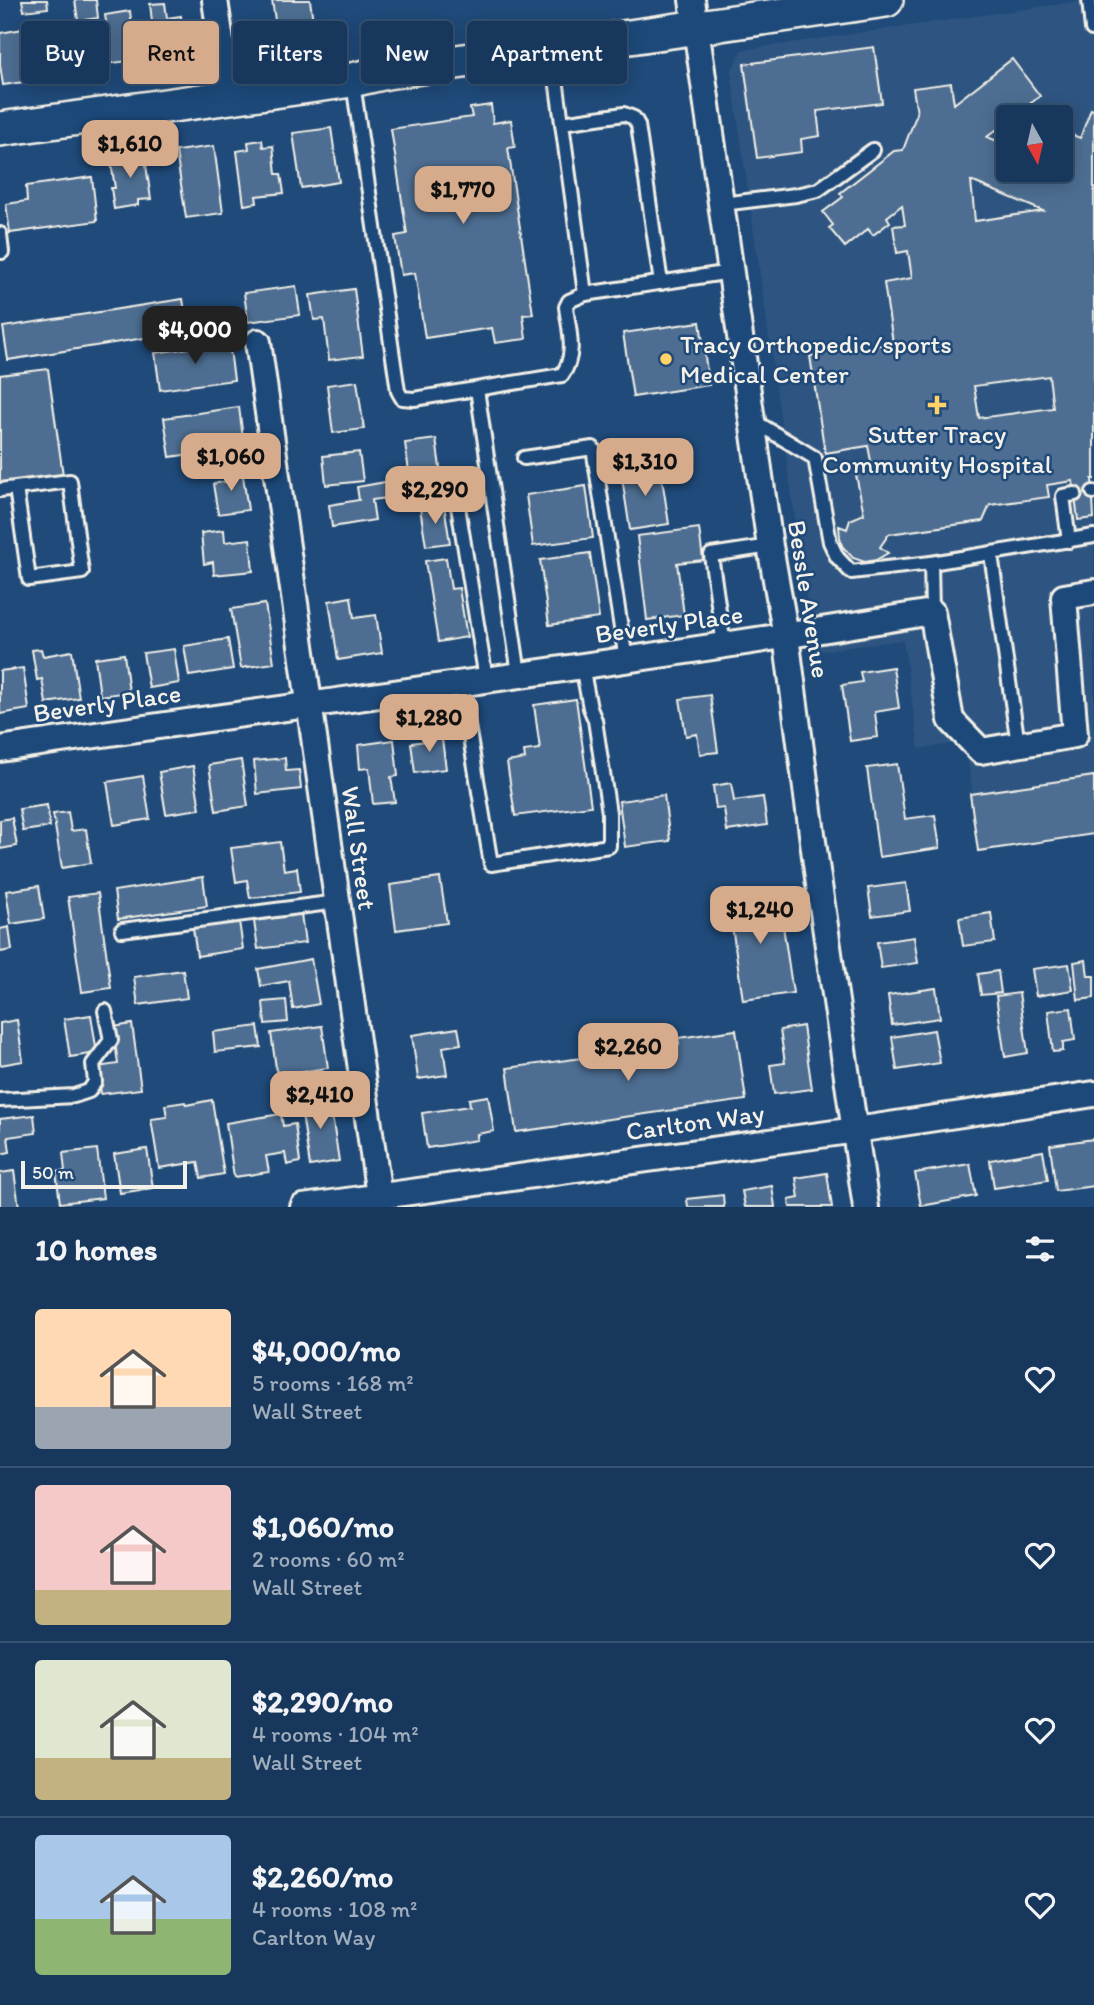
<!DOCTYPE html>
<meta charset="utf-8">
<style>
body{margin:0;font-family:Itim,sans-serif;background:#203f62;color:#f1f3f6;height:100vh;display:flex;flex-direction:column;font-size:26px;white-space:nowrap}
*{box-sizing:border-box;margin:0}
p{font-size:23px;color:#9eacbb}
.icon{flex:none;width:38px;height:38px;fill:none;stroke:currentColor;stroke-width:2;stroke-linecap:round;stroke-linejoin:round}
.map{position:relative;height:1207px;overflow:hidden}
.side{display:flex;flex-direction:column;background:#17385c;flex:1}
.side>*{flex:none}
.banner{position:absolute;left:21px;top:21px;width:700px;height:63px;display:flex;gap:14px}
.needle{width:46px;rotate:172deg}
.tools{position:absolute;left:996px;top:105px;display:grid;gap:14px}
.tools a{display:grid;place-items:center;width:77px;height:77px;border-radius:7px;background:#17385c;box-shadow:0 4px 18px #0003,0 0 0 2px #365272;font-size:35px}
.scale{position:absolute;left:21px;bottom:18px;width:166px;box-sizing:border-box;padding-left:7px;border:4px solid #f4f1e8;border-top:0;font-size:19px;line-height:24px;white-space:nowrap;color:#f4f1e8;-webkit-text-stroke:5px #1f4a7a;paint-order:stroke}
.price{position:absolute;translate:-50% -60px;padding:0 16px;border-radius:14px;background:#d6ab8b;color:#111;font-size:23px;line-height:46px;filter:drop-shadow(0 2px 4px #0008)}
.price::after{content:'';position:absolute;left:50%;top:42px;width:21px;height:16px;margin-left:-10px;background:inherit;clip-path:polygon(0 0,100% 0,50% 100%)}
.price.active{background:#222;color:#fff}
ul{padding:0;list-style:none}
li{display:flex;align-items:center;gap:21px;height:175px;padding:0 35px}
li+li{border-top:2px solid #365272}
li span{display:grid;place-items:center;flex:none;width:196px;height:140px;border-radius:7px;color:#555}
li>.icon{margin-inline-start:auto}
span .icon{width:84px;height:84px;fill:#fffc;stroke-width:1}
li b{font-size:30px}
h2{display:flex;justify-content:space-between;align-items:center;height:84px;padding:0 35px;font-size:30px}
.pill{padding:0 24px;border-radius:7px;background:#17385c;box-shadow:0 4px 18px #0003,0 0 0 2px #365272;font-size:24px;line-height:63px}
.pill.active{background:#d6ab8b;color:#111}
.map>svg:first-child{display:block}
.built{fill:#2d5581;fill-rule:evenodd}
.building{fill:#4d6e92;stroke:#f4f1e8;stroke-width:2;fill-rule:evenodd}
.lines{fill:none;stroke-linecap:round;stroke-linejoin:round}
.lane-casing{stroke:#f4f1e8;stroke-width:18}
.street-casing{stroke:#f4f1e8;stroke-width:30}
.secondary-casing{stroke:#f4f1e8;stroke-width:38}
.lane{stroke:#1f4a7a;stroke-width:12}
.street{stroke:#1f4a7a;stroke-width:24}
.secondary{stroke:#1f4a7a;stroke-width:33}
.poi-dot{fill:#ffd166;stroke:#1f4a7a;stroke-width:2.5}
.labels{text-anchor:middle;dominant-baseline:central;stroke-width:5;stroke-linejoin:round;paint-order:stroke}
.poi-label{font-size:26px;fill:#f4f1e8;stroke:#1f4a7a;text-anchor:start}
.street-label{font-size:26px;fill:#f4f1e8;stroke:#1f4a7a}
</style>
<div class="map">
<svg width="1094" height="1207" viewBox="0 0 1094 1207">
<rect width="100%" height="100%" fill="#1f4a7a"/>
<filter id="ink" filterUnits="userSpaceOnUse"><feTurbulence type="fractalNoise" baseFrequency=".0143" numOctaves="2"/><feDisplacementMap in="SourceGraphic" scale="14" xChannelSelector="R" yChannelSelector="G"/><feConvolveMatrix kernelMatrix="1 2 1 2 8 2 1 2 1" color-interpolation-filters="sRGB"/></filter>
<g filter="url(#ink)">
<path class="built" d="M1087,0H1094V835L981,852L965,742L919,749L903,640L814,652L731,72L742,50ZM1008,117H1060V170H1008Z"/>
<g class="building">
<polygon points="22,0 47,0 48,8 24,11"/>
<polygon points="75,0 96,0 98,18 78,21"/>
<polygon points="272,0 310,0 313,21 276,27"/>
<polygon points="165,3 167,18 181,16 185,52 156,56 150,4"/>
<polygon points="130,11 136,60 106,64 101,29 107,28 105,15"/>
<polygon points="71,20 79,72 47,77 39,25"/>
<polygon points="23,29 31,81 3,85 0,65 0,33"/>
<polygon points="874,47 882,103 817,111 820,136 801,139 802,152 757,158 744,64"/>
<path d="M1012,59L1040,96L1013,117H1008V121L987,137L1008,145V170H1060V130L1080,138L1091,109L1094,110V479H1092L1094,518L1078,520L1073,481L1047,485L1049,497L990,505L983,521L889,534L880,547L888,553L876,560L865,562L853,558L842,546L840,538L839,526L847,529L850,520L864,514L855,470L866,468L871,461L868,446L825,453L810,356L893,343L884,283L912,278L908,251L897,253L893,226L905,225L902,205L887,217L890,222L873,235L868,229L845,247L829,228L833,225L823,212L843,197L840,193L894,151L903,150L917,113L913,88L951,83L954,104ZM971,181L1043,211L975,221ZM1049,376L1053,408L979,418L974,386Z"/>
<polygon points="491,105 493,123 511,120 515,147 508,148 533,314 523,315 526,339 495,343 492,328 425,338 415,273 401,275 395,236 407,234 391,129 472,117 470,108"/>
<polygon points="331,128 339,182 301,188 293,133"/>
<polygon points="262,140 263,147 273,146 276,174 281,174 284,193 256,196 257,203 244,205 237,151 249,149 248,142"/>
<polygon points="214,146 223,213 186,218 176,151"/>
<polygon points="144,151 151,199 138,200 138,205 114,209 111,188 115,188 110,156"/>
<polygon points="92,177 97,221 10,233 6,204 27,201 26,186"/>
<polygon points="296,286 300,315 248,322 244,293"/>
<polygon points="354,289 363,356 329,360 324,319 314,320 310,295"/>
<polygon points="183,299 188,331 8,360 3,327"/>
<polygon points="700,322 709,385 633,397 623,333"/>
<polygon points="229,342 234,380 160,390 155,353"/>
<polygon points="48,369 63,475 0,484 0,375"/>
<polygon points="357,381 364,429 333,433 327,385"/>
<polygon points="239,407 244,446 170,457 164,418"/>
<polygon points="436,439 443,489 412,493 405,443"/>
<polygon points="359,452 363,481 326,485 323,456"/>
<polygon points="660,465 669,524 630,530 621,471"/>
<polygon points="242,469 248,510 218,514 213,484 227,481 225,472"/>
<polygon points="391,481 394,497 372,500 375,520 332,527 329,505 359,500 357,487"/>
<polygon points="586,486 593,538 533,546 526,495"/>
<polygon points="444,505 450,543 426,546 420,508"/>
<polygon points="699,528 703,560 677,563 684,615 647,620 637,536"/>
<polygon points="224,530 225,542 250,539 253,571 214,575 213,562 204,564 201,533"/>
<polygon points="590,553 599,618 549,625 540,560"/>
<polygon points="446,558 451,589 459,588 467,637 438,642 425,561"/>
<polygon points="351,597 354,618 376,615 382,653 338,660 329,601"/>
<polygon points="265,604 274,663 241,668 231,609"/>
<polygon points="228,639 233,669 189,676 184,646"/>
<polygon points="41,649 43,656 72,651 79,698 46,703 42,679 37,680 32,650"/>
<polygon points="174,649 179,683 149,688 143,653"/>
<polygon points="124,654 129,692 100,696 95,658"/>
<polygon points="893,667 899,708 875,712 878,737 850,741 842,685 862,682 860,672"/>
<polygon points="23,668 29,709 0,714 0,671"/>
<polygon points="710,695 718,752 700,754 697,734 686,736 680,699"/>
<polygon points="576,699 591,806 515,816 507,762 525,759 524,751 540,749 534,705"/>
<polygon points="441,732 446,769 415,773 411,743 426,741 425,734"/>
<polygon points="394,740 398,776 391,777 395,802 373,804 369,768 360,769 358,745"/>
<polygon points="285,758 286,771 299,770 301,789 257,794 254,761"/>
<polygon points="241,760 248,806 216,811 209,765"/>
<polygon points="897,764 905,819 935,815 940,848 879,857 867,768"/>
<polygon points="193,766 200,809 166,814 159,772"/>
<polygon points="143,776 150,819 114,825 107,782"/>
<polygon points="1094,776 1094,834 978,851 970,794"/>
<polygon points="731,783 734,801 763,797 767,825 727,831 724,808 716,809 713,786"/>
<polygon points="664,795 670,841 625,847 619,801"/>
<polygon points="47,805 50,827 23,831 19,809"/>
<polygon points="68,812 71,831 86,829 91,863 62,868 53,814"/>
<polygon points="12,818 17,846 0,849 0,820"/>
<polygon points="280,842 284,870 297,868 300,892 250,898 247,880 236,882 231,848"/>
<polygon points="203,877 207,906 118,919 114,891"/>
<polygon points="440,878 447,923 396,930 390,885"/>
<polygon points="906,883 910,911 872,916 868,888"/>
<polygon points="39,886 44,919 11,924 6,891"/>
<polygon points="778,892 793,993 743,1000 728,899"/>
<polygon points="98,893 111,988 82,992 68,897"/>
<polygon points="991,913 995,942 963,946 959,918"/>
<polygon points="301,914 305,943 258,949 254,921"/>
<polygon points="239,921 243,949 197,956 193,928"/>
<polygon points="9,927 12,950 0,952 0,929"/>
<polygon points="914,937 918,963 881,968 877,942"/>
<polygon points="311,959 319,1004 293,1009 289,981 261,986 258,969"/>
<polygon points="1086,960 1088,976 1094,976 1094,998 1078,1000 1074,962"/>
<polygon points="1069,964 1073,990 1036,996 1032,969"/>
<polygon points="183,970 187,998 138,1005 134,977"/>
<polygon points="998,971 1001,993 981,995 978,974"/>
<polygon points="936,988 940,1018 892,1025 888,995"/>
<polygon points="1019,993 1028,1053 1005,1057 996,996"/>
<polygon points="286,1000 288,1022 265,1024 263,1002"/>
<polygon points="1071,1008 1075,1040 1063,1042 1063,1051 1053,1052 1048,1011"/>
<polygon points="91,1015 97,1053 70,1057 64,1019"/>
<polygon points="17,1020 23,1061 0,1065 0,1023"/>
<polygon points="132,1024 141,1089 101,1094 97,1067 118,1064 113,1027"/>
<polygon points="258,1026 261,1047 215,1052 213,1032"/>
<polygon points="322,1026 328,1068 277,1075 271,1033"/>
<polygon points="803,1026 812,1089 774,1094 770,1065 785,1063 780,1030"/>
<polygon points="458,1028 461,1044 443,1047 447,1075 418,1079 412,1035"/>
<polygon points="736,1030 746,1100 516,1132 507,1068 679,1045 678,1038"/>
<polygon points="934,1030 940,1063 897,1070 892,1037"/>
<polygon points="329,1096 339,1161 310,1166 300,1101"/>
<polygon points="488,1096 494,1131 477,1134 477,1140 427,1148 422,1113 470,1106 469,1099"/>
<polygon points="212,1100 224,1174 201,1178 198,1162 159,1168 151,1119 167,1117 165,1105 185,1102 186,1105"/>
<polygon points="281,1114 283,1126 295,1124 300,1162 287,1165 285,1153 266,1156 269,1172 234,1177 226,1123"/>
<polygon points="34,1115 36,1133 8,1137 10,1152 0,1154 0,1119"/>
<polygon points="1094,1139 1094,1186 1056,1191 1050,1145"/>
<polygon points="97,1149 103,1198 60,1203 56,1172 65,1171 63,1153"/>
<polygon points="147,1149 153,1188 120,1193 114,1154"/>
<polygon points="1043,1151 1048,1180 994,1188 990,1160"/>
<polygon points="970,1164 976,1196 921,1206 915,1173"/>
<polygon points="14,1171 19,1207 0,1207 0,1173"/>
<polygon points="827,1173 832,1207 790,1207 789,1200 799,1198 796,1178"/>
<polygon points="772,1186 775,1207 745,1207 742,1191"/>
<polygon points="723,1195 724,1207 688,1207 687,1199"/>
</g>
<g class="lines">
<defs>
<g id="lane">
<polyline points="1089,0 1092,29 1094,29"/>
<polyline points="552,49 585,294 731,272"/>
<path d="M353,83L398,391L402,398L414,399L562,375C577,354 569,331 566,307L569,301L585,294"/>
<polyline points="562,123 624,114 634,118 638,125 661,283"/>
<polyline points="722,204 796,195 818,190 873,150"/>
<polyline points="0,234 2,252 0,252"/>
<polyline points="477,389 519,674"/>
<polyline points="752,420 815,458 830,542 837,557 851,572 931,563"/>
<polyline points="524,458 593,448 626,660"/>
<polyline points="455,488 486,679"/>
<polyline points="0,490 70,481 82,572 29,579 16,488"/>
<polyline points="1093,492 1094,492"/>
<polyline points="1069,541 1063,496 1075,494"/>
<polyline points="991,554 1018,745"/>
<polyline points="932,612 931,563 1094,536"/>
<polyline points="724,646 711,555 770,546"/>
<polyline points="461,683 491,864 609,846 609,813 595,720 590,708 582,666"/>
<polyline points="122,930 337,902"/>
<polyline points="0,1100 74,1096 89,1091 95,1082 93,1064 111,1040 105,1011"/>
</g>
<g id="street">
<polyline points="215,0 229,97"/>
<polyline points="692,0 770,546 786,636 816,864 866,1207"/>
<polyline points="258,342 379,1196"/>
<path d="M0,749C311,703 622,664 932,612L951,720L981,751L1075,735L1064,597L1094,592"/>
<polyline points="303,1207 856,1130 1094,1094"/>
</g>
<polyline id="secondary" points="0,129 352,80 387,72 886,0"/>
</defs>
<use href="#lane" class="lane-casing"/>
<use href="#street" class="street-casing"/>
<use href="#secondary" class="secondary-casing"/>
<use href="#lane" class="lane"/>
<use href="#street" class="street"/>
<use href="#secondary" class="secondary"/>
</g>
</g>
<g class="poi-dot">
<circle cx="666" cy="359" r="7"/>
<path d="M933.5 394.5h7v7h7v7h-7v7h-7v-7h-7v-7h7z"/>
</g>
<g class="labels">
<g class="poi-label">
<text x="680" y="344">Tracy Orthopedic/sports<tspan x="680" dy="30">Medical Center</tspan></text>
<text x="937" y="434" text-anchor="middle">Sutter Tracy<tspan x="937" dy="30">Community Hospital</tspan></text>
</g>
<g class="street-label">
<text transform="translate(809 599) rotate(81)">Bessle Avenue</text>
<text transform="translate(669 624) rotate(-8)">Beverly Place</text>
<text transform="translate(107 703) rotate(-8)">Beverly Place</text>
<text transform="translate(359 848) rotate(82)">Wall Street</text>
<text transform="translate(695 1122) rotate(-8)">Carlton Way</text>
</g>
</g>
</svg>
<div class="tools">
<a><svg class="needle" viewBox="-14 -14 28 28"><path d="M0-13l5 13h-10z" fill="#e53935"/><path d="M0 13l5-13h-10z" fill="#9eacbb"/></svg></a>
</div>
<div class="scale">50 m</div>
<b class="price" style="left:130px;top:180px">$1,610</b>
<b class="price" style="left:463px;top:226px">$1,770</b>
<b class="price active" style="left:195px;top:366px">$4,000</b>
<b class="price" style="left:231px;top:493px">$1,060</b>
<b class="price" style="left:645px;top:498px">$1,310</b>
<b class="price" style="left:435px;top:526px">$2,290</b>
<b class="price" style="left:429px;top:754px">$1,280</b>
<b class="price" style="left:760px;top:946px">$1,240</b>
<b class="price" style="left:628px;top:1083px">$2,260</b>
<b class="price" style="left:320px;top:1131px">$2,410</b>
<div class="banner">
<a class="pill">Buy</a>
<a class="pill active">Rent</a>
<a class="pill">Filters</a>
<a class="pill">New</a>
<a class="pill">Apartment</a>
</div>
</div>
<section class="side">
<h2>10 homes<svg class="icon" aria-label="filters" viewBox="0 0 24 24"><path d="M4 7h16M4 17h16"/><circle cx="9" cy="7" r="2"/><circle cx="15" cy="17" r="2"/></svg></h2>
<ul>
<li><span style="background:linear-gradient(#ffd9b3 70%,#9aa5b1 0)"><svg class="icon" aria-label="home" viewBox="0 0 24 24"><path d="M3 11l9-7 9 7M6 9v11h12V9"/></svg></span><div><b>$4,000/mo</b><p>5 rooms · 168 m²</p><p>Wall Street</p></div><svg class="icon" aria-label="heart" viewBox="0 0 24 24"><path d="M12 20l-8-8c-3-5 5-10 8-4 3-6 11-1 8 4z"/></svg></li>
<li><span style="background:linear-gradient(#f6c9c9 75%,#c2b280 0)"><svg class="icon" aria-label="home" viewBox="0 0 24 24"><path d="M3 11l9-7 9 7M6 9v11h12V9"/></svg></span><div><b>$1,060/mo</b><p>2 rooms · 60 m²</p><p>Wall Street</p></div><svg class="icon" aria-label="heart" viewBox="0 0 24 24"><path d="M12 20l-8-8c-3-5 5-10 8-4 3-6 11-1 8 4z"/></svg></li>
<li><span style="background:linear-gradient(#dfe7d0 70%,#c2b280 0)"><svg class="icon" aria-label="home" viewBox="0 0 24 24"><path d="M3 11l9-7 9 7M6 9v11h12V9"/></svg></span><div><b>$2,290/mo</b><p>4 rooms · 104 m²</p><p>Wall Street</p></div><svg class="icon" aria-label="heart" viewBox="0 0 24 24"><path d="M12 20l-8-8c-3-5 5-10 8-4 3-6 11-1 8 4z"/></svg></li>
<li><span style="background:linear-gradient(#a9c7e8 60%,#8fb573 0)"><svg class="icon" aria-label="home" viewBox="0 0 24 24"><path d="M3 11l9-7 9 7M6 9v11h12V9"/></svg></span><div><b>$2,260/mo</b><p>4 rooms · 108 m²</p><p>Carlton Way</p></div><svg class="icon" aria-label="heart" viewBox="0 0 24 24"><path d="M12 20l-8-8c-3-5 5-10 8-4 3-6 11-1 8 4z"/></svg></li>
</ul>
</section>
